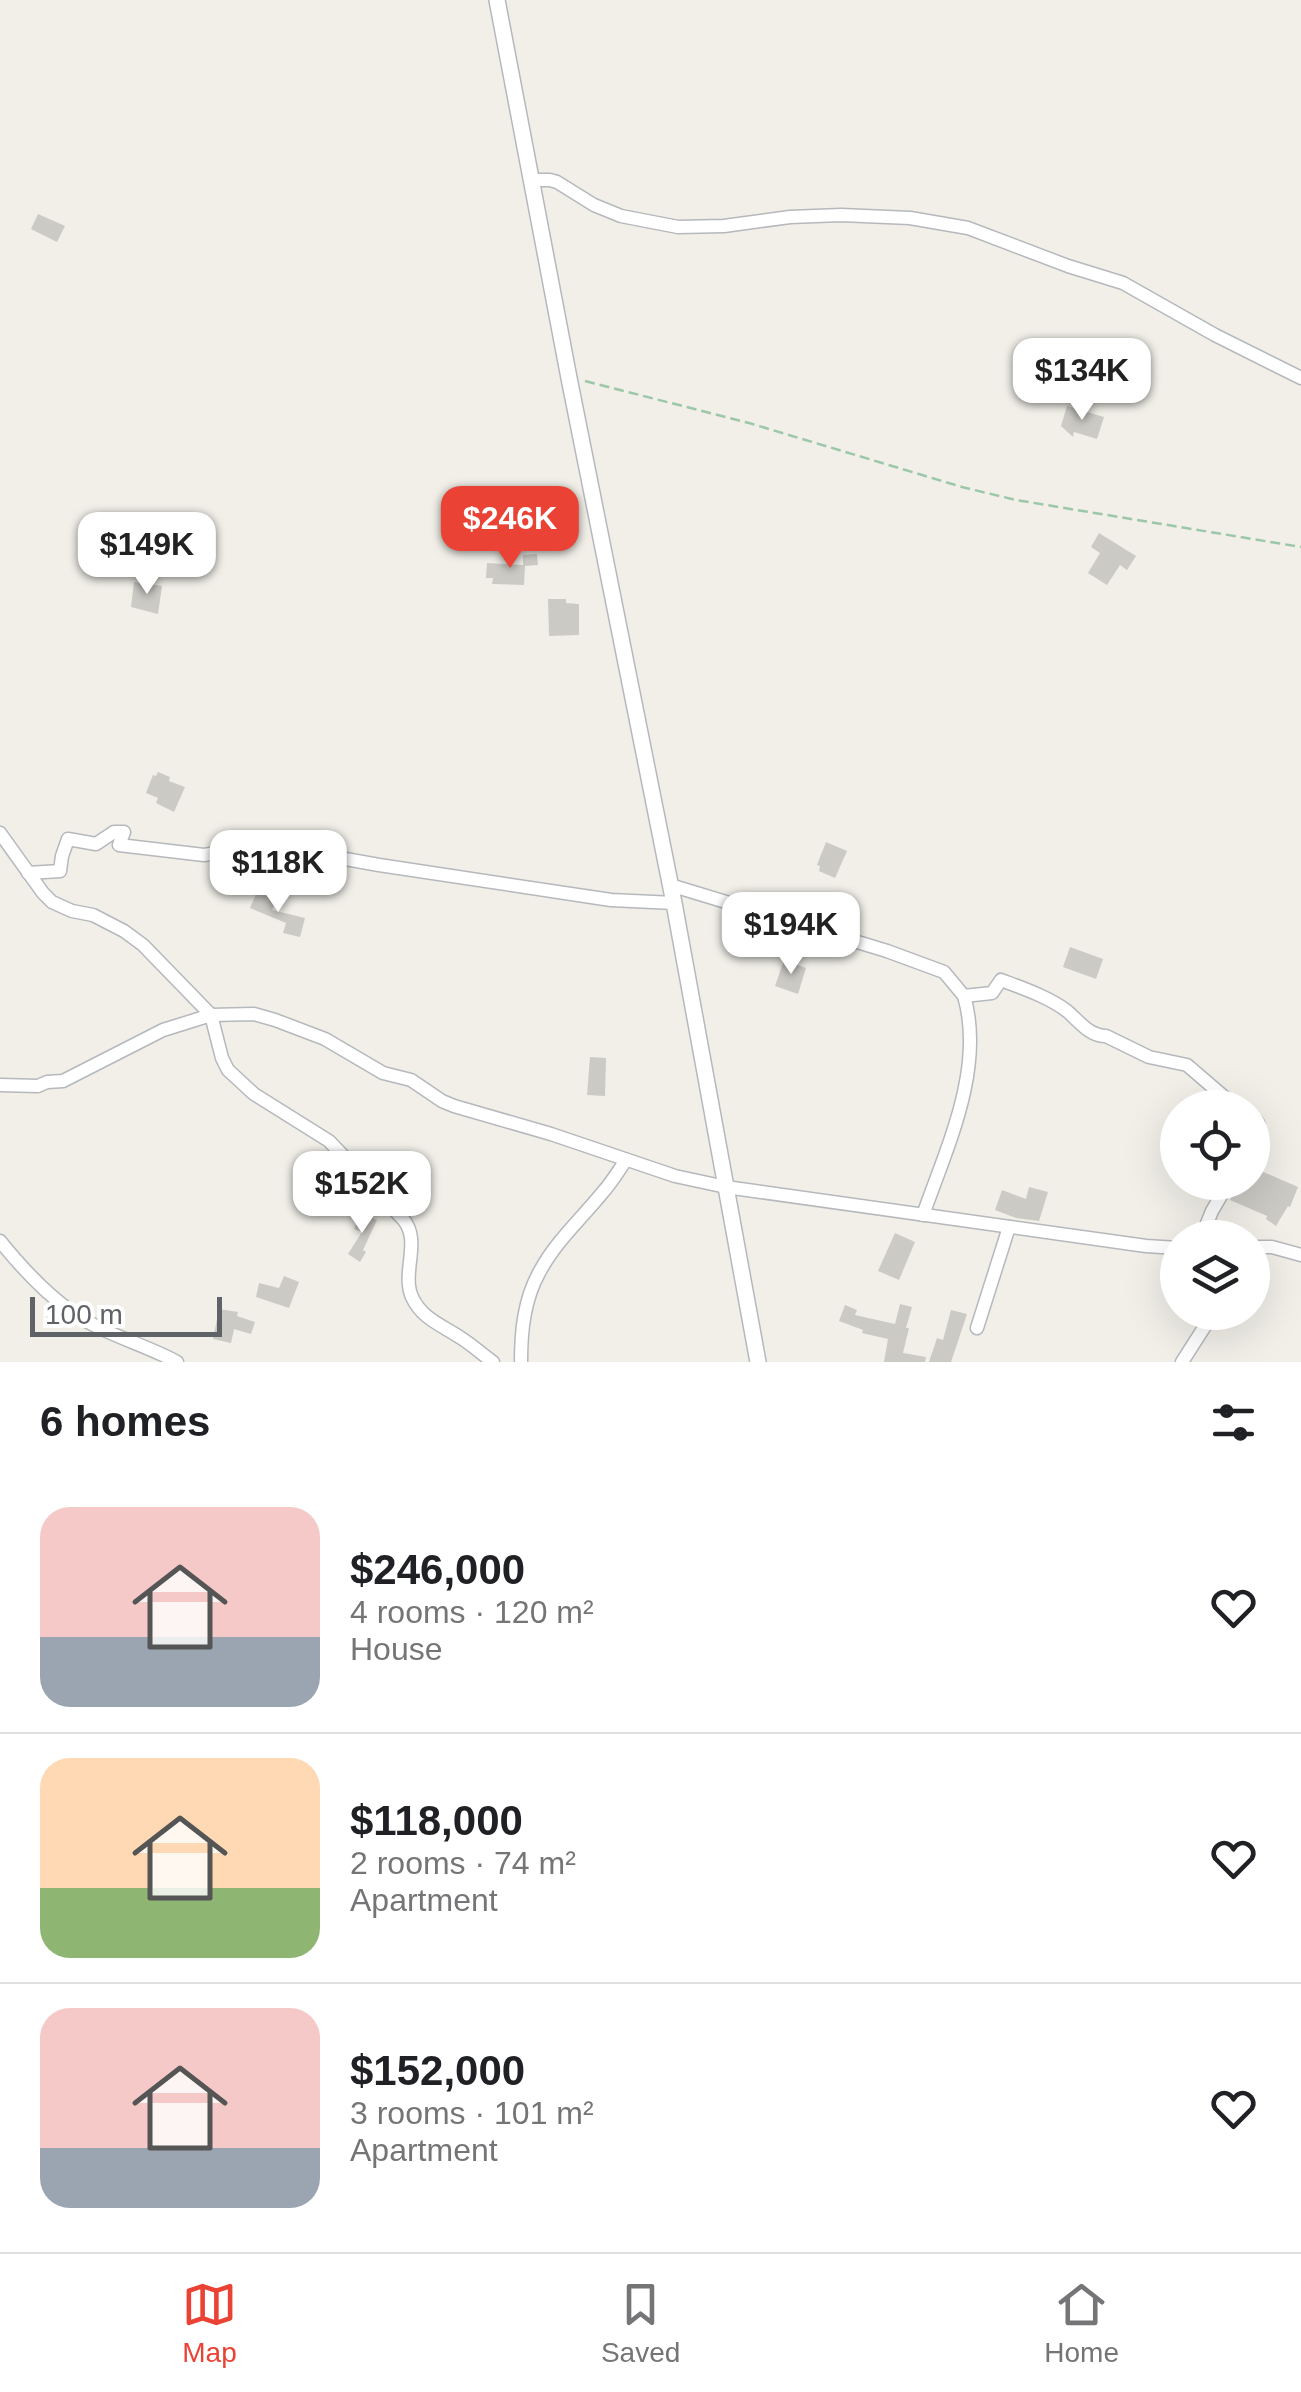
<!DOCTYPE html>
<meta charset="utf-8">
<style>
body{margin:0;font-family:Helvetica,sans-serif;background:#f6f6f6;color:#202124;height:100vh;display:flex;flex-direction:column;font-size:38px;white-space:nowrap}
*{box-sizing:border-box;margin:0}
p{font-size:32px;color:#757577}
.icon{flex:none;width:55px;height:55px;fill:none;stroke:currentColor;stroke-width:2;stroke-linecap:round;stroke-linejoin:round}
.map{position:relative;height:1362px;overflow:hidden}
.side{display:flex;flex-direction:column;background:#fff;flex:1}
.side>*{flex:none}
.fabs{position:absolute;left:1160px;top:1090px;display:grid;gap:20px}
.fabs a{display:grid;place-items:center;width:110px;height:110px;border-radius:50%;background:#fff;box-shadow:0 10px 40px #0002;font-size:50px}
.scale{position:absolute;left:30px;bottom:25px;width:192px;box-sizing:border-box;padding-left:10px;border:5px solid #5f6368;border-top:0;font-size:28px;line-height:35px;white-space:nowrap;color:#5f6368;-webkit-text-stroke:8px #fff;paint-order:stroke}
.price{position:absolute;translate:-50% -85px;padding:0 22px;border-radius:20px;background:#fff;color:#222;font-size:32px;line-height:65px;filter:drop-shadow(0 2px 5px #0008)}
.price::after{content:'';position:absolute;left:50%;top:60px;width:30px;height:22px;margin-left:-15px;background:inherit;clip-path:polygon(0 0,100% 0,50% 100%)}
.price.current{background:#ea4335;color:#fff}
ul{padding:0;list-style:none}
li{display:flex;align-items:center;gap:30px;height:250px;padding:0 40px}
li+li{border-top:2px solid #e0e0e0}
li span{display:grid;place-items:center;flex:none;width:280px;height:200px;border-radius:30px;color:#555}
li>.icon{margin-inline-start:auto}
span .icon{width:120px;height:120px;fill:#fffc;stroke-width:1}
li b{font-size:42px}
h2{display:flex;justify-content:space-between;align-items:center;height:120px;padding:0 40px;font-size:42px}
.dock{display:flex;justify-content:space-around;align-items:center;height:140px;border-top:2px solid #e0e0e0;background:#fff;font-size:28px;color:#757577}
.dock a{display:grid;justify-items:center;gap:5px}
.dock .current{color:#ea4335}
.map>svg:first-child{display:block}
.building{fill:#cccac5}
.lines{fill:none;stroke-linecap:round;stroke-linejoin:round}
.minor-casing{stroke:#b5b8bc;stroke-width:15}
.tertiary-casing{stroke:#b5b8bc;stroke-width:18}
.path{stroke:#9cc7a9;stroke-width:2.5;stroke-dasharray:10 5;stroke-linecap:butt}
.minor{stroke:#fff;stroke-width:12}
.tertiary{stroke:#fff;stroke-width:15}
</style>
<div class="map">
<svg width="1301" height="1362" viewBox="0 0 1301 1362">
<rect width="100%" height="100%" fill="#f1efe8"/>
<g class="building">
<polygon points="38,214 65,226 57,242 31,229"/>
<polygon points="1067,406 1104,417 1097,439 1074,432 1073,437 1061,426"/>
<polygon points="1099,533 1136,556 1127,570 1120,565 1107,585 1088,573 1100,553 1091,547"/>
<polygon points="537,554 538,565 525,566 524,585 492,584 493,578 486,578 487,563 523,565 523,555"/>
<polygon points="134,582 162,586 158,614 131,607"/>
<polygon points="548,599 566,599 566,603 579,604 579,635 549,636"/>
<polygon points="158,772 170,777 169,781 185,787 174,812 156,803 158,798 146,793 153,775 156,776"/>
<polygon points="826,842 847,851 835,878 819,871 820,866 817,865"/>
<polygon points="257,892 276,900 272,910 305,918 300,937 283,933 286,923 250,908"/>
<polygon points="1070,947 1103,959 1096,979 1063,967"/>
<polygon points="784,960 806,968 798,994 775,986"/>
<polygon points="590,1057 606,1058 605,1096 587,1095"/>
<polygon points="1252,1167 1298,1187 1290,1207 1288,1206 1276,1226 1266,1219 1267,1216 1230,1200 1239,1182 1252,1182"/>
<polygon points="1029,1187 1048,1192 1039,1221 1016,1218 995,1210 1002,1190 1026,1199"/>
<polygon points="361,1213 377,1220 363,1250 366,1252 360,1262 348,1254 362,1232 354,1229"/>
<polygon points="895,1233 915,1242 899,1280 878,1271"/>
<polygon points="284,1276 299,1282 289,1308 256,1297 259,1283 279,1288"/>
<polygon points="900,1304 912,1307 906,1328 909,1328 903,1353 926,1357 925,1362 884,1362 888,1339 862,1333 863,1330 839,1321 845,1305 857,1310 855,1315 895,1324"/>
<polygon points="219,1309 238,1312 237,1316 255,1322 251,1334 234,1329 231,1343 213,1339"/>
<polygon points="951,1310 967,1314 951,1362 929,1362 937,1338 943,1340"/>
</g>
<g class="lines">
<defs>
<g id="minor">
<polyline points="532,180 550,180 557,182 594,205 621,216 678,227 724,226 790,217 841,215 910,218 968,228 1068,266 1123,283 1215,335 1301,378"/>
<path d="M0,833L43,893L52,902L72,911L93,915L124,931L143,945L211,1015L222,1058L228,1070L254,1094L329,1141L403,1219C422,1241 401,1272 412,1297C422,1319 442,1325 461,1338C472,1345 482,1354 493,1362"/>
<path d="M28,873L60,871L62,856L68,839L96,844L114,832H124L119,845L204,855C220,853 234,844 250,842L379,865L611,900L674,903"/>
<path d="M670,885L887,951L944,972L964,996L992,993L1001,980C1022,988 1049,997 1067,1011C1079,1021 1089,1036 1106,1036L1149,1057L1187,1065L1237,1108"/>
<polyline points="0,1085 38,1086 47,1082 63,1081 163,1030 211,1015 254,1014 275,1020 325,1039 383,1073 411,1080 442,1101 454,1106 551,1134 675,1176 726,1187 1146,1246 1178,1248"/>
<polyline points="1252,1116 1258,1123 1252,1135"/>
<path d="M923,1215C947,1147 985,1068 964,996"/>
<polyline points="1201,1238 1212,1211 1229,1182"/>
<path d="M0,1241C21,1267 45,1293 72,1312C103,1334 144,1344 177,1362"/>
<polyline points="1252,1247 1272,1247 1301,1255"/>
<polyline points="977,1328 1009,1227"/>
<path d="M521,1362C521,1331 524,1299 540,1271C556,1241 582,1218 603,1192C612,1182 619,1170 626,1160"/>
<polyline points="1182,1362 1214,1312"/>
</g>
<polyline id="tertiary" points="497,0 569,378 674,903 758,1362"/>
</defs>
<use href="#minor" class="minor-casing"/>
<use href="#tertiary" class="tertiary-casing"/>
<polyline class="path" points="585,381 749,423 962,487 1016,500 1301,547"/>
<use href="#minor" class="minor"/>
<use href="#tertiary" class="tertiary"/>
</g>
</svg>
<div class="fabs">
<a><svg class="icon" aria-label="locate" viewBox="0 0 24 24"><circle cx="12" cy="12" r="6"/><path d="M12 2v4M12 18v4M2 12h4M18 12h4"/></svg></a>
<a><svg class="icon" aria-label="layers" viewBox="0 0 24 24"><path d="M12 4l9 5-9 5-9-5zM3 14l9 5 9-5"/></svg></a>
</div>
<div class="scale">100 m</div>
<b class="price" style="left:1082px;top:423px">$134K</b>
<b class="price current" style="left:510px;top:571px">$246K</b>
<b class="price" style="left:147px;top:597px">$149K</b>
<b class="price" style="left:278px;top:915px">$118K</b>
<b class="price" style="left:791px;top:977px">$194K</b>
<b class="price" style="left:362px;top:1236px">$152K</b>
</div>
<section class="side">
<h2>6 homes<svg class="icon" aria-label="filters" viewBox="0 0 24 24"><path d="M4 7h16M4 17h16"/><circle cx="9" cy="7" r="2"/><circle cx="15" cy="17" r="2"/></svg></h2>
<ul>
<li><span style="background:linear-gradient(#f6c9c9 65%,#9aa5b1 0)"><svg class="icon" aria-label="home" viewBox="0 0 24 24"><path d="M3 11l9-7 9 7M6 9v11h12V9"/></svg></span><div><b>$246,000</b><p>4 rooms · 120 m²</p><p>House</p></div><svg class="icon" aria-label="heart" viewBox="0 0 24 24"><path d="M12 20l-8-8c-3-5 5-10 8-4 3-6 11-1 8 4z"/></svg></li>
<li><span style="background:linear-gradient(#ffd9b3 65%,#8fb573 0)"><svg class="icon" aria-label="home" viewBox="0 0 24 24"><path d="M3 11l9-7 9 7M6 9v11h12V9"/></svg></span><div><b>$118,000</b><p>2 rooms · 74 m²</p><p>Apartment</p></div><svg class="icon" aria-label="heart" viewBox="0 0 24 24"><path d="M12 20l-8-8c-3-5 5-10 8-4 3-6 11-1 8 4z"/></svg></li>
<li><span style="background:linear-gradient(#f6c9c9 70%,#9aa5b1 0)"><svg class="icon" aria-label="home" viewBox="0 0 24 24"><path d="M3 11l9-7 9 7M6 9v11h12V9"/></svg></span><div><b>$152,000</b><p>3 rooms · 101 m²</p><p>Apartment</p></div><svg class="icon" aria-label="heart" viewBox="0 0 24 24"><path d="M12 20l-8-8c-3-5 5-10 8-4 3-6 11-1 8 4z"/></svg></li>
</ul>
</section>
<nav class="dock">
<a class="current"><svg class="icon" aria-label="map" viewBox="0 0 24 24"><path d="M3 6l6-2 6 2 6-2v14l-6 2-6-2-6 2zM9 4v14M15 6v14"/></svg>Map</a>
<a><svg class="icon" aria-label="saved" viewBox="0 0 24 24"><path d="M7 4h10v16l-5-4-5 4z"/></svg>Saved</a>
<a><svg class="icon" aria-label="home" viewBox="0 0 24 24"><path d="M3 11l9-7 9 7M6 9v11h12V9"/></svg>Home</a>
</nav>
